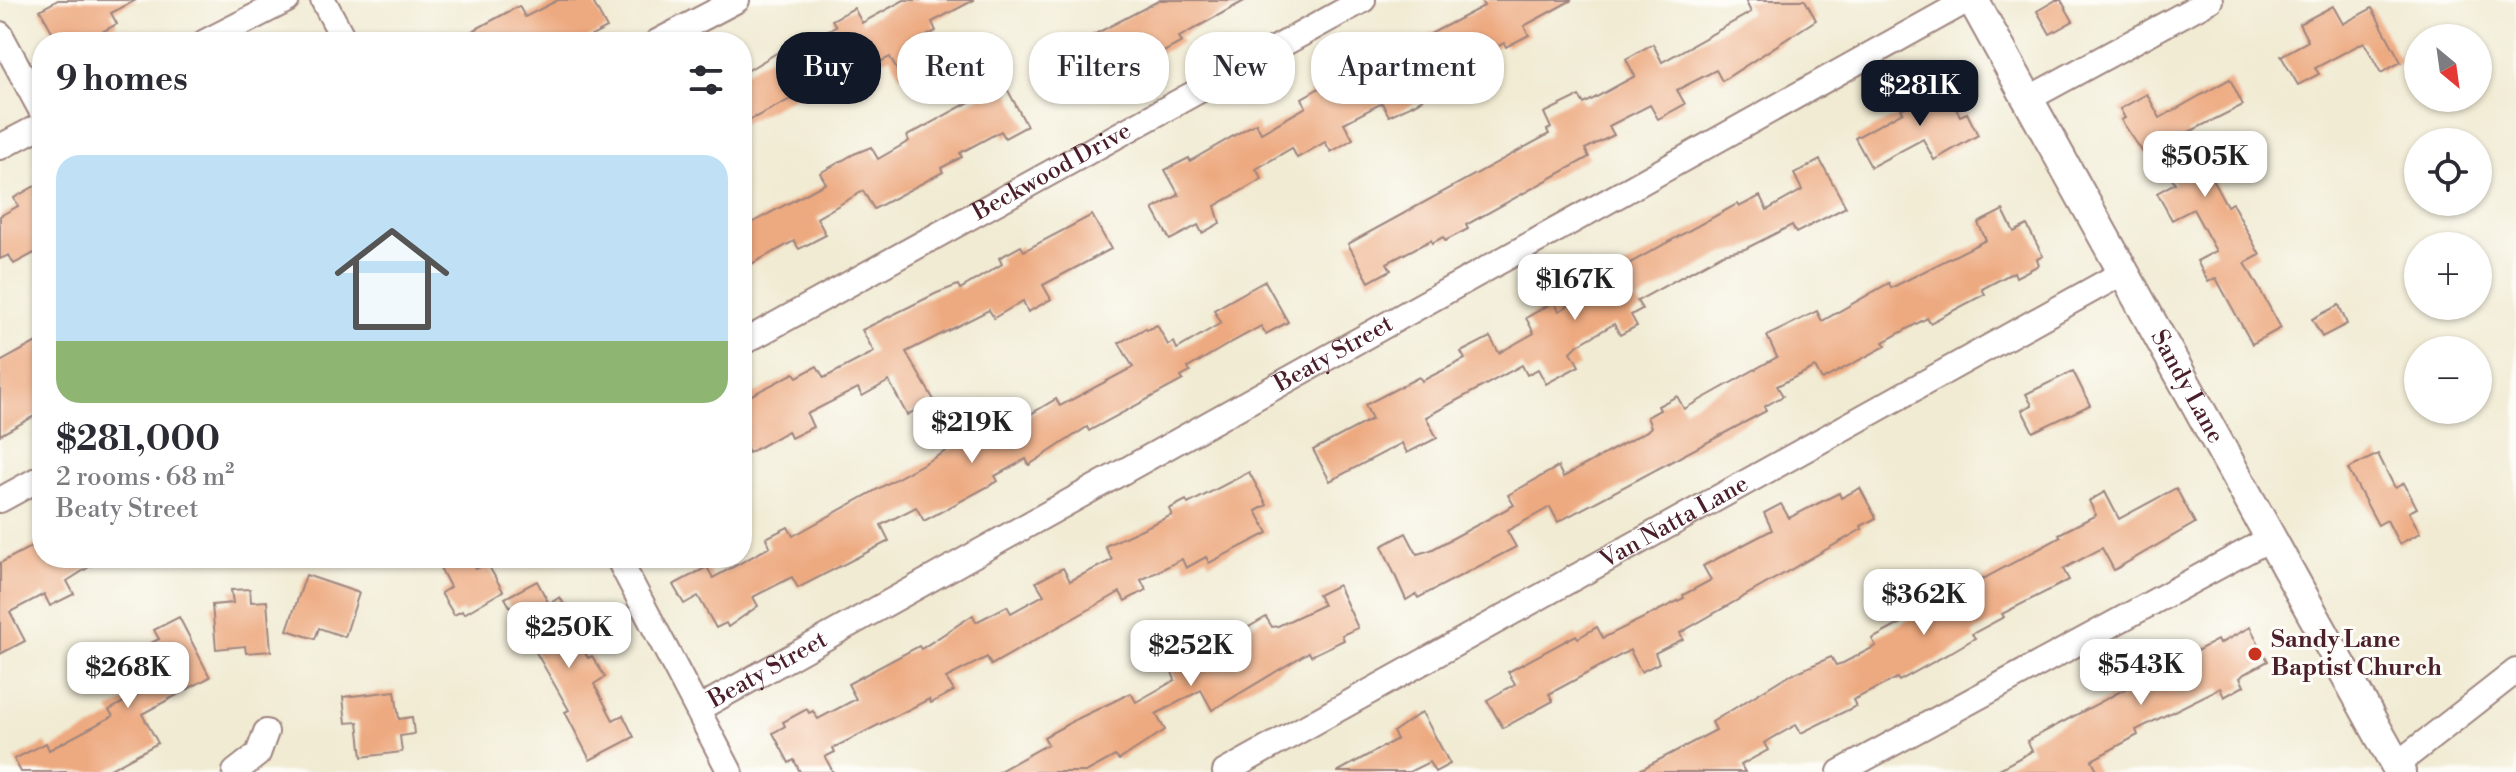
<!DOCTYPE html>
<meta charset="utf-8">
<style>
body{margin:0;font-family:"Libre Bodoni",serif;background:#f2f2f3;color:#2b2b33;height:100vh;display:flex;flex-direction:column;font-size:30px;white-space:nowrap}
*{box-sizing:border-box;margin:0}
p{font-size:26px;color:#7c7c81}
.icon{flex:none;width:44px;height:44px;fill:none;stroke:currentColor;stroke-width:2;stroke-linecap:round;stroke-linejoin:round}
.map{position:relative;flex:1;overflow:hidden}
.details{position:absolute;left:32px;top:32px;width:720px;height:536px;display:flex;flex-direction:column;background:#fff;border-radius:32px;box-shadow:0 2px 6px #0004}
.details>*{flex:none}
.top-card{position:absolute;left:776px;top:32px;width:760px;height:72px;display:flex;gap:16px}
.needle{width:52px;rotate:151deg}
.controls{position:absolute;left:2404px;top:24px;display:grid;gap:16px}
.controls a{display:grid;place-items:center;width:88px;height:88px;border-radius:50%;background:#fff;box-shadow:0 2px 6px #0004;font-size:40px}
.price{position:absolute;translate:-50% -68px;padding:0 18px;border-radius:16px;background:#fff;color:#222;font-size:26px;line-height:52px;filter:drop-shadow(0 2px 4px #0008)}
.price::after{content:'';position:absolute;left:50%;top:48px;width:24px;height:18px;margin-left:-12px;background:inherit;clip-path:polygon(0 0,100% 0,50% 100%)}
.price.on{background:#111827;color:#fff}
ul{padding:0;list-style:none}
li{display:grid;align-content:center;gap:16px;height:424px;padding:0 24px}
li span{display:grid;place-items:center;height:248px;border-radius:24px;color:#555}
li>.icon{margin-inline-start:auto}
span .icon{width:144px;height:144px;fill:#fffc;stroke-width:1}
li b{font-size:34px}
h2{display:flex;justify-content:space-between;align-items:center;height:96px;padding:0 24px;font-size:34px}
.tag{padding:0 28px;border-radius:32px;background:#fff;box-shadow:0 2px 6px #0004;font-size:28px;line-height:72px}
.tag.on{background:#111827;color:#fff}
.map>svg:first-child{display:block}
.building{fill:#eda97f}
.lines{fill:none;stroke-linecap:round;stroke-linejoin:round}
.minor-casing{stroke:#9e857f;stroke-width:28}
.tertiary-casing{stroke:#9e857f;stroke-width:34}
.minor{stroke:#fff;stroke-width:24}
.tertiary{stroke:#fff;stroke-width:30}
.poi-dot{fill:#c8321e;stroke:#fdfcf7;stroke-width:3}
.labels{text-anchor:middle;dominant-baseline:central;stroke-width:6;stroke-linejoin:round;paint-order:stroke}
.street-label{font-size:24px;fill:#4a1f2b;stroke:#fdfcf7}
.poi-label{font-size:24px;font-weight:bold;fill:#4a1f2b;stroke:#fdfcf7;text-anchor:start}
</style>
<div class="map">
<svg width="2516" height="772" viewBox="0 0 2516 772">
<rect width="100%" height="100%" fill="#fdfcf7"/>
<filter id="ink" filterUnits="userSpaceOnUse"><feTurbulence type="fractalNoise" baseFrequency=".0125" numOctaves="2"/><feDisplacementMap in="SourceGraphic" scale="16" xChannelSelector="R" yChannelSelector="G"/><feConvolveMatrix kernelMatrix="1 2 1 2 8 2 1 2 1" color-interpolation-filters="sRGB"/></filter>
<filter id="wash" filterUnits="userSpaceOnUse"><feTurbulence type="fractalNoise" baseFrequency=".006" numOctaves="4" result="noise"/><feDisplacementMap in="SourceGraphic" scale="32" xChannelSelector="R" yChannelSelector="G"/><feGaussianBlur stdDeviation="1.8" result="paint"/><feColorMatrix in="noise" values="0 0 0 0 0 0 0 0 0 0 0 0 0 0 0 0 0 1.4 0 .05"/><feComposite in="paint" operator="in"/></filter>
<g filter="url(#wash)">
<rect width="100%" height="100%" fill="#f1ebd3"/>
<g id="blocks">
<g class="building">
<polygon points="58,0 136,0 111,13 117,24 83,42 58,42 40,10"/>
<polygon points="558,0 592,0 607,28 580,42 452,42 519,6 525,17"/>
<polygon points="904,0 974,0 932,22 936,31 909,45 920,65 900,76 890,57 878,63 874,56 742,124 742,74 798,40 801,45 836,26 832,20 854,8 862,23"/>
<polygon points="1160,0 1246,0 1179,37 1182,42 1156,56 1154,52 1106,78 1108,83 1085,96 1082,91 1076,94 1055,55"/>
<polygon points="1481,0 1572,0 1524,26 1529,35 1506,47 1504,43 1453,69 1458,78 1414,104 1389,116 1382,103 1344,123 1353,139 1331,152 1325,142 1297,158 1292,148 1256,169 1262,179 1215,206 1220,223 1202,233 1198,225 1170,240 1153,209 1179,195 1165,170 1189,158 1190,161 1256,123 1261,133 1306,107 1302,98 1323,86 1324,89 1381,60 1385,67 1419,50 1415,42 1484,6"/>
<polygon points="1745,0 1805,0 1816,20 1722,81 1716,70 1677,90 1685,104 1658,119 1650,105 1609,126 1614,135 1585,149 1589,157 1466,225 1468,229 1445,241 1443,237 1432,243 1431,240 1387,263 1391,270 1369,282 1348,244 1549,134 1547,130 1551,128 1544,113 1579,96 1584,104 1635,76 1626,59 1653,44 1662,62 1751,12"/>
<polygon points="2056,0 2061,0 2073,21 2050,34 2037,11"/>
<polygon points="2333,6 2343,24 2372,8 2401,62 2381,73 2364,42 2315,68 2319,74 2298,85 2281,56 2308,41 2299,24"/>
<polygon points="2230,79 2243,105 2187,133 2227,206 2232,203 2260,255 2245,263 2281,328 2252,344 2216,278 2208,282 2197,261 2216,251 2193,209 2172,220 2157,193 2175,183 2155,148 2144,154 2121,120 2125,118 2120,109 2147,94 2160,118"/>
<polygon points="1942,82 1960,116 1967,113 1978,135 1934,160 1923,139 1871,167 1855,138 1903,112 1901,109 1915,102 1912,97"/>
<polygon points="1004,83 1027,126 1005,138 1001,131 960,153 962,157 941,168 943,172 874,209 863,191 817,218 826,235 799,249 794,241 742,269 742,228 826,183 820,173 854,154 871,147 878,159 909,141 907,136"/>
<polygon points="1820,160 1846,207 1796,233 1792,225 1745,249 1723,254 1637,301 1642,309 1631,315 1637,326 1620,335 1614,324 1578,345 1571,352 1579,366 1546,384 1538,369 1527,375 1522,365 1426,417 1437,438 1407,453 1402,443 1330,481 1313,450 1372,419 1365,405 1419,377 1422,381 1465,359 1461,352 1490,337 1499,353 1534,333 1526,318 1554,302 1559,311 1596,290 1592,284 1737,204 1739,207 1760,196 1767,210 1802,190 1794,174"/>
<polygon points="42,182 42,249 14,264 9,255 0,259 0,216 18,206 14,198"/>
<polygon points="2003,210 2014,232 2027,225 2043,256 2037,259 2039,265 2016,277 2014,272 1982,289 1985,294 1930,323 1927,318 1883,342 1886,346 1822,380 1815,367 1777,386 1783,396 1764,407 1766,411 1558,522 1550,507 1507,531 1516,547 1418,598 1416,594 1406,600 1382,546 1406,533 1417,554 1431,550 1514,505 1508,495 1558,467 1563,477 1647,431 1651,427 1647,417 1660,410 1658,406 1677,396 1684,409 1777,357 1767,336 1817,311 1822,321 1889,283 1891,288 1986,240 1978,223"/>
<polygon points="1092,215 1111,249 1043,285 1051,299 1028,312 1023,301 994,318 989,310 906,352 934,400 907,415 889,381 862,396 858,388 807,414 813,427 791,438 788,431 749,453 742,440 742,400 794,373 797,377 817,366 824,378 874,352 862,330 937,293 958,285 960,289 1002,264 999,258 1021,246 1024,251"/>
<polygon points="1265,281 1288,322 1266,334 1261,326 1232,342 1188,368 1190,372 1181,377 1183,380 1089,431 1087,427 1029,465 1026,459 995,476 998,481 924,521 916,507 881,525 889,541 798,588 792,577 753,597 758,606 728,627 726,623 716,628 698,596 684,604 673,585 707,567 713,578 770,547 766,538 788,527 793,536 977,434 982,443 1056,399 1060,406 1133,367 1119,343 1146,328 1147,330 1157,325 1168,345 1174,342 1177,349 1221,323 1214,310"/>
<polygon points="2339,305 2347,324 2322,337 2312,319"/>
<polygon points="42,339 42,412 0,435 0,362"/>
<polygon points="2073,371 2090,405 2033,432 2022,410 2032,405 2026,394"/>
<polygon points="2378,454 2395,488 2404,483 2417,508 2409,512 2420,533 2399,544 2387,520 2378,525 2348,469"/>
<polygon points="1249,472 1267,505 1256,511 1268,533 1209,563 1206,557 1186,568 1182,559 1141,580 1146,590 1125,601 1120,592 991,665 987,657 946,678 954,691 931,703 929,699 833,748 835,752 825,757 833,772 800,772 794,760 789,763 773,733 785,726 783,722 807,709 809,713 813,711 818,719 856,699 848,684 919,646 921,649 973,615 976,622 1007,606 1011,613 1044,595 1036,582 1063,568 1070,581 1112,560 1105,546 1172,515 1169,509 1186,500 1188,504"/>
<polygon points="1860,488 1876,518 1861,526 1862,529 1680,633 1683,639 1655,653 1659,663 1641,672 1630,650 1549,694 1553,701 1503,728 1487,700 1515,684 1508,672 1576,635 1578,638 1597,627 1603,638 1684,598 1683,595 1711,580 1703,566 1772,530 1764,513 1781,504 1789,518 1839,493 1841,498"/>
<polygon points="2176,488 2195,523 2114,570 2102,548 2063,569 2069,580 2002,614 2004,617 1972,634 1975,638 1948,654 1899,681 1897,678 1853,700 1856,706 1801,733 1796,725 1764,743 1768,750 1741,765 1745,772 1636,772 1716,730 1712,722 1782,679 1831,657 1836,665 1843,663 1876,646 1872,639 2061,537 2059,534 2096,515 2089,501 2105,492 2119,519"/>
<polygon points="36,544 42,558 103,558 67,581 74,594 50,606 44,594 10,612 25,641 0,654 0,563"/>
<polygon points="435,558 470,558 476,569 487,563 503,591 464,614 462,611 454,615 441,593 450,587"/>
<polygon points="306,575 359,593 345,637 319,628 315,639 287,630"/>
<polygon points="537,581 549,604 560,597 574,623 569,626 588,658 592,656 605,677 594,684 613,720 623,715 634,737 590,760 565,712 569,710 505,598"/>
<polygon points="1338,585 1358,628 1342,635 1344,640 1311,656 1309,652 1212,710 1201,690 1156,714 1165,730 1119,760 1115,756 1086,772 998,772 1048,744 1044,737 1075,720 1131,693 1136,702 1175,680 1167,659 1190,647 1194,654 1207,646 1213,656 1247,638 1242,631 1266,617 1272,627 1278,626 1323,605 1318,595"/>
<polygon points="250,589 251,602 267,601 271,651 246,653 245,646 216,649 212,605 233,603 231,590"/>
<polygon points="179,617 210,677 142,714 158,743 105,772 21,772 14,759 46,743 49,750 113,716 109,710 140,693 124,664 152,649 149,644 159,639 154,630"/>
<polygon points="2250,627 2268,661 2244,674 2240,678 2244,686 2224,697 2220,688 2136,730 2138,735 2092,760 2098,772 1994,772 2032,751 2027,741 2217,640 2219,644"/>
<polygon points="395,691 399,719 412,717 414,734 400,736 402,752 362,757 358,722 346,723 343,697"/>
<polygon points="1422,712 1450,764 1435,772 1429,762 1409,772 1337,772 1397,739 1393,732"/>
</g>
</g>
</g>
<g filter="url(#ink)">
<use href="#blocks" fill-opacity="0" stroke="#9e857f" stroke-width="2"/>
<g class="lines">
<defs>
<g id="minor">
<polyline points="323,0 345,42"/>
<polyline points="0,34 42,112"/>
<polyline points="205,42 287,0"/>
<polyline points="657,42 737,0"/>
<polyline points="2028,99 2210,0"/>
<polyline points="0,147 42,125"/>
<path id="s1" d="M742,343L1363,0"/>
<polyline points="0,500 42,477"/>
<polyline points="618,558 730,772"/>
<path id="s2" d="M698,709L1968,0"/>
<polyline points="2396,765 2516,671"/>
<polyline points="235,772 258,754 266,732"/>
<path id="s3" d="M1225,772L2124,272"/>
<polyline points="1840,772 2271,538"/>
</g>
<g id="tertiary">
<path id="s4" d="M1973,0L2400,772"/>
</g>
</defs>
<use href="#minor" class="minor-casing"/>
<use href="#tertiary" class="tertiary-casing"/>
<use href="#minor" class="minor"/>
<use href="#tertiary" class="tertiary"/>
</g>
</g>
<circle class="poi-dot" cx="2255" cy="654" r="8"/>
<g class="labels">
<g class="street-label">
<text stroke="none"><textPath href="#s1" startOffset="354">Beckwood Drive</textPath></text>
<text stroke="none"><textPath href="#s2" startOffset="728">Beaty Street</textPath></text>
<text stroke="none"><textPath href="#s4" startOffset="442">Sandy Lane</textPath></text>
<text stroke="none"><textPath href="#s3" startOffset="514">Van Natta Lane</textPath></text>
<text stroke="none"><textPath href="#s2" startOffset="80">Beaty Street</textPath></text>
</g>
<g class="poi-label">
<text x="2271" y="640">Sandy Lane<tspan x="2271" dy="28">Baptist Church</tspan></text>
</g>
</g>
</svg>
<div class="controls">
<a><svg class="needle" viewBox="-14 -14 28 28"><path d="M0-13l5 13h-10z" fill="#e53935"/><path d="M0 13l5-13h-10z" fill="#7c7c81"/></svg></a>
<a><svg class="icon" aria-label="locate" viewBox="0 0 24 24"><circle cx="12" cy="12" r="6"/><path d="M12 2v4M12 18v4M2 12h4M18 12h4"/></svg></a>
<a>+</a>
<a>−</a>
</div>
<b class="price on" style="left:1920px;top:128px">$281K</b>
<b class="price" style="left:2205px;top:199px">$505K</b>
<b class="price" style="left:1575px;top:322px">$167K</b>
<b class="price" style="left:972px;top:465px">$219K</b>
<b class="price" style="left:1924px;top:637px">$362K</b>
<b class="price" style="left:569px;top:670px">$250K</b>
<b class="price" style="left:1191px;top:688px">$252K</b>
<b class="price" style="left:2141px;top:707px">$543K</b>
<b class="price" style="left:128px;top:710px">$268K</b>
<div class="top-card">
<a class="tag on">Buy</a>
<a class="tag">Rent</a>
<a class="tag">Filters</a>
<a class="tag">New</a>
<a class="tag">Apartment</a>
</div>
<section class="details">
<h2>9 homes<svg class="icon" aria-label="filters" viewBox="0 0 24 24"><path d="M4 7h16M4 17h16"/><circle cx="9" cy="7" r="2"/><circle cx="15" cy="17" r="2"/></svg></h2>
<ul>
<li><span style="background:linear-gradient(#bfe0f5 75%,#8fb573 0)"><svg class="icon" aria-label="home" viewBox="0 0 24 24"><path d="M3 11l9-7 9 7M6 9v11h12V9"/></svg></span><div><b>$281,000</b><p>2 rooms · 68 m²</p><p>Beaty Street</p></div></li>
</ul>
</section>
</div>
